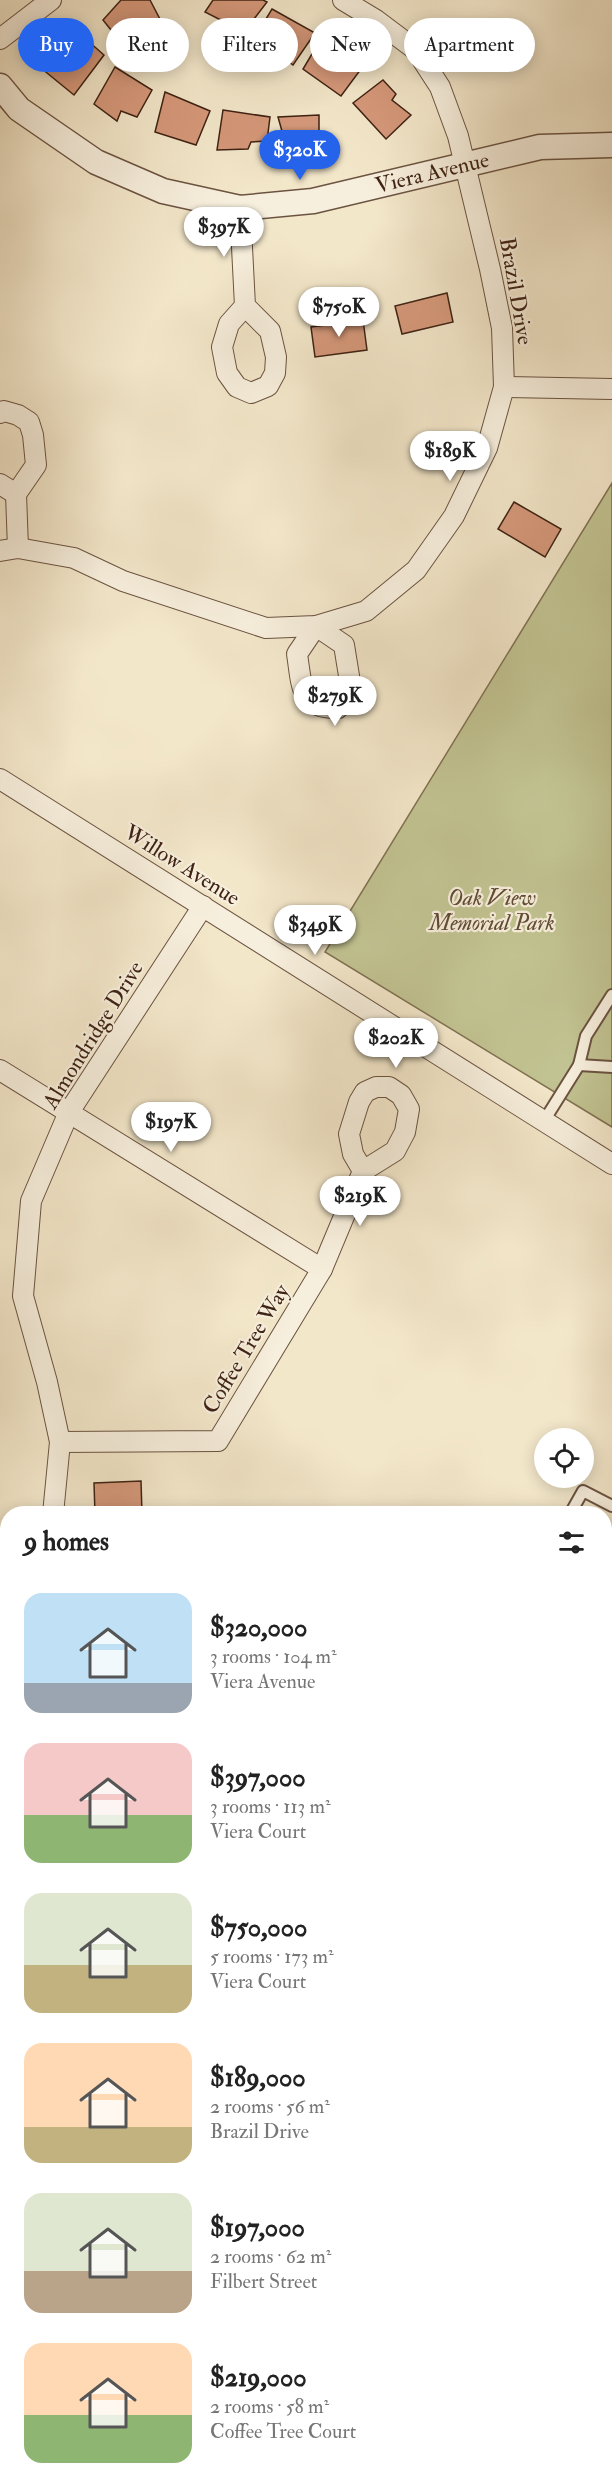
<!DOCTYPE html>
<meta charset="utf-8">
<style>
body{margin:0;font-family:"IM FELL Double Pica",serif;background:#f2f2f2;color:#222;height:100vh;display:flex;flex-direction:column;font-size:22px;white-space:nowrap}
*{box-sizing:border-box;margin:0}
p{font-size:20px;color:#767676}
.icon{flex:none;width:33px;height:33px;fill:none;stroke:currentColor;stroke-width:2;stroke-linecap:round;stroke-linejoin:round}
.map{position:relative;flex:1;overflow:hidden}
.details{position:absolute;left:0px;top:1506px;width:612px;height:984px;display:flex;flex-direction:column;background:#fff;border-radius:24px 24px 0 0;box-shadow:0 3px 15px #0003}
.details>*{flex:none}
.banner{position:absolute;left:18px;top:18px;width:576px;height:54px;display:flex;gap:12px}
.fabs{position:absolute;left:534px;top:1428px;display:grid;gap:12px}
.fabs a{display:grid;place-items:center;width:60px;height:60px;border-radius:50%;background:#fff;box-shadow:0 3px 15px #0003;font-size:30px}
.price{position:absolute;translate:-50% -51px;padding:0 14px;border-radius:21px;background:#fff;color:#222;font-size:20px;line-height:39px;filter:drop-shadow(0 2px 3px #0008)}
.price::after{content:'';position:absolute;left:50%;top:36px;width:18px;height:14px;margin-left:-9px;background:inherit;clip-path:polygon(0 0,100% 0,50% 100%)}
.price.current{background:#2563eb;color:#fff}
ul{padding:0;list-style:none}
li{display:flex;align-items:center;gap:18px;height:150px;padding:0 24px}
li span{display:grid;place-items:center;flex:none;width:168px;height:120px;border-radius:18px;color:#555}
li>.icon{margin-inline-start:auto}
span .icon{width:72px;height:72px;fill:#fffc;stroke-width:1}
li b{font-size:26px}
h2{display:flex;justify-content:space-between;align-items:center;height:72px;padding:0 24px;font-size:26px}
.pill{padding:0 21px;border-radius:27px;background:#fff;box-shadow:0 3px 15px #0003;font-size:21px;line-height:54px}
.pill.current{background:#2563eb;color:#fff}
.map>svg:first-child{display:block}
.green{fill:#c2c392;stroke:#807252;stroke-width:1.5}
.building{fill:#d5987a;stroke:#3e2213;stroke-width:1.5}
.lines{fill:none;stroke-linecap:round;stroke-linejoin:round}
.service-casing{stroke:#6b5341;stroke-width:14}
.minor-casing{stroke:#6b5341;stroke-width:22}
.tertiary-casing{stroke:#6b5341;stroke-width:27}
.secondary-casing{stroke:#3e2213;stroke-width:32}
.service{stroke:#f7efdd;stroke-width:10}
.minor{stroke:#f7efdd;stroke-width:20}
.tertiary{stroke:#f7efdd;stroke-width:24}
.secondary{stroke:#f7efdd;stroke-width:28}
.labels{text-anchor:middle;dominant-baseline:central;stroke-width:4.5;stroke-linejoin:round;paint-order:stroke}
.street-label{font-size:22px;fill:#3e2213;stroke:#f7efdd}
.park-label{font-size:22px;font-style:italic;fill:#5f4a33;stroke:#f7efdd}
</style>
<div class="map">
<svg width="612" height="2490" viewBox="0 0 612 2490">
<rect width="100%" height="100%" fill="#f3e7ca"/>
<filter id="stains"><feTurbulence type="fractalNoise" baseFrequency=".00333" numOctaves="4"/><feColorMatrix values="0 0 0 0 .2 0 0 0 0 .09 0 0 0 0 .02 0 0 0 .5 -.17"/></filter>
<radialGradient id="worn" r=".72"><stop offset=".6" stop-color="#630" stop-opacity="0"/><stop offset="1" stop-color="#630" stop-opacity=".3"/></radialGradient>
<polygon class="green" points="612,483 612,1127 325,952"/>
<g class="building">
<polygon points="121,0 150,0 163,25 123,45 103,20"/>
<polygon points="213,0 263,0 267,2 244,32 205,12"/>
<polygon points="272,9 315,33 293,65 255,37"/>
<polygon points="71,26 104,55 74,95 36,64"/>
<polygon points="322,37 364,65 341,96 303,69"/>
<polygon points="115,67 152,90 137,117 121,111 117,121 94,104"/>
<polygon points="383,80 396,94 392,100 411,115 386,139 353,103"/>
<polygon points="165,92 210,111 196,145 155,132"/>
<polygon points="223,110 270,117 267,141 251,142 248,149 217,150"/>
<polygon points="319,115 319,150 299,153 298,137 285,142 278,117"/>
<polygon points="447,293 453,322 402,334 395,306"/>
<polygon points="363,320 367,350 315,357 311,327"/>
<polygon points="514,502 561,529 545,557 498,529"/>
<polygon points="141,1481 142,1514 95,1514 94,1483"/>
<polygon points="612,1676 612,1728 604,1724 604,1688"/>
</g>
<g class="lines">
<defs>
<g id="service">
<polyline points="579,1065 612,1067"/>
<polyline points="544,1121 579,1065 586,1036 612,995"/>
<polyline points="570,1514 583,1491 612,1506"/>
<polyline points="604,1639 612,1629"/>
<polyline points="604,1907 612,1908"/>
<polyline points="604,2339 612,2327"/>
</g>
<g id="minor">
<polyline points="0,39 51,0"/>
<polyline points="240,208 245,306 229,324 222,347 227,373 237,387 251,393 268,386 275,373 276,357 270,331 245,306"/>
<polyline points="504,387 612,389"/>
<polyline points="0,413 4,411 18,415 29,422 33,435 36,465 16,494 18,548"/>
<polyline points="0,484 16,494"/>
<polyline points="0,551 18,548 74,558 123,581 266,628 316,626 366,611 416,570 454,516 487,448 504,387 502,328 490,269 458,136 440,87 416,50 376,20 343,0"/>
<path d="M316,626L344,645L350,682L348,697L338,708C299,709 302,685 297,654Z"/>
<polyline points="0,779 612,1164"/>
<polyline points="0,1070 322,1269"/>
<polyline points="60,1442 218,1441 322,1269 363,1171 395,1151 405,1132 409,1109 401,1095 389,1087 376,1087 365,1092 359,1102 349,1134 353,1154 363,1171"/>
<polyline points="53,1514 60,1442 47,1382 23,1296 31,1201 69,1112 203,906"/>
<polyline points="0,1663 8,1650"/>
<polyline points="0,1992 8,1994"/>
<polyline points="0,2150 8,2154"/>
<polyline points="0,2430 8,2432"/>
<polyline points="0,2487 11,2490"/>
<polyline points="22,2490 34,2482"/>
</g>
<g id="tertiary">
<path id="s1" d="M0,86L19,109L96,162L163,191L240,208L313,201L540,147L612,145"/>
</g>
<g id="secondary">
<polyline points="604,2111 612,2098"/>
<polyline points="604,2184 612,2172"/>
<polyline points="375,2490 380,2482"/>
<polyline points="417,2490 422,2482"/>
</g>
</defs>
<use href="#service" class="service-casing"/>
<use href="#minor" class="minor-casing"/>
<use href="#tertiary" class="tertiary-casing"/>
<use href="#secondary" class="secondary-casing"/>
<use href="#service" class="service"/>
<use href="#minor" class="minor"/>
<use href="#tertiary" class="tertiary"/>
<use href="#secondary" class="secondary"/>
</g>
<g class="labels">
<g class="street-label">
<text stroke="none"><textPath href="#s1" startOffset="471">Viera Avenue</textPath></text>
<text transform="translate(516 291) rotate(80)">Brazil Drive</text>
<text transform="translate(182 865) rotate(32)">Willow Avenue</text>
<text transform="translate(93 1035) rotate(-58)">Almondridge Drive</text>
<text transform="translate(246 1349) rotate(-59)">Coffee Tree Way</text>
</g>
<g class="park-label">
<text x="492" y="898">Oak View<tspan x="492" dy="25">Memorial Park</tspan></text>
</g>
</g>
<rect width="100%" height="100%" filter="url(#stains)"/>
<rect width="100%" height="100%" fill="url(#worn)"/>
</svg>
<div class="fabs">
<a><svg class="icon" aria-label="locate" viewBox="0 0 24 24"><circle cx="12" cy="12" r="6"/><path d="M12 2v4M12 18v4M2 12h4M18 12h4"/></svg></a>
</div>
<b class="price current" style="left:300px;top:181px">$320K</b>
<b class="price" style="left:224px;top:258px">$397K</b>
<b class="price" style="left:339px;top:338px">$750K</b>
<b class="price" style="left:450px;top:482px">$189K</b>
<b class="price" style="left:335px;top:727px">$279K</b>
<b class="price" style="left:315px;top:956px">$349K</b>
<b class="price" style="left:396px;top:1069px">$202K</b>
<b class="price" style="left:171px;top:1153px">$197K</b>
<b class="price" style="left:360px;top:1227px">$219K</b>
<div class="banner">
<a class="pill current">Buy</a>
<a class="pill">Rent</a>
<a class="pill">Filters</a>
<a class="pill">New</a>
<a class="pill">Apartment</a>
</div>
<section class="details">
<h2>9 homes<svg class="icon" aria-label="filters" viewBox="0 0 24 24"><path d="M4 7h16M4 17h16"/><circle cx="9" cy="7" r="2"/><circle cx="15" cy="17" r="2"/></svg></h2>
<ul>
<li><span style="background:linear-gradient(#bfe0f5 75%,#9aa5b1 0)"><svg class="icon" aria-label="home" viewBox="0 0 24 24"><path d="M3 11l9-7 9 7M6 9v11h12V9"/></svg></span><div><b>$320,000</b><p>3 rooms · 104 m²</p><p>Viera Avenue</p></div></li>
<li><span style="background:linear-gradient(#f6c9c9 60%,#8fb573 0)"><svg class="icon" aria-label="home" viewBox="0 0 24 24"><path d="M3 11l9-7 9 7M6 9v11h12V9"/></svg></span><div><b>$397,000</b><p>3 rooms · 113 m²</p><p>Viera Court</p></div></li>
<li><span style="background:linear-gradient(#dfe7d0 60%,#c2b280 0)"><svg class="icon" aria-label="home" viewBox="0 0 24 24"><path d="M3 11l9-7 9 7M6 9v11h12V9"/></svg></span><div><b>$750,000</b><p>5 rooms · 173 m²</p><p>Viera Court</p></div></li>
<li><span style="background:linear-gradient(#ffd9b3 70%,#c2b280 0)"><svg class="icon" aria-label="home" viewBox="0 0 24 24"><path d="M3 11l9-7 9 7M6 9v11h12V9"/></svg></span><div><b>$189,000</b><p>2 rooms · 56 m²</p><p>Brazil Drive</p></div></li>
<li><span style="background:linear-gradient(#dfe7d0 65%,#b9a48a 0)"><svg class="icon" aria-label="home" viewBox="0 0 24 24"><path d="M3 11l9-7 9 7M6 9v11h12V9"/></svg></span><div><b>$197,000</b><p>2 rooms · 62 m²</p><p>Filbert Street</p></div></li>
<li><span style="background:linear-gradient(#ffd9b3 60%,#8fb573 0)"><svg class="icon" aria-label="home" viewBox="0 0 24 24"><path d="M3 11l9-7 9 7M6 9v11h12V9"/></svg></span><div><b>$219,000</b><p>2 rooms · 58 m²</p><p>Coffee Tree Court</p></div></li>
</ul>
</section>
</div>
